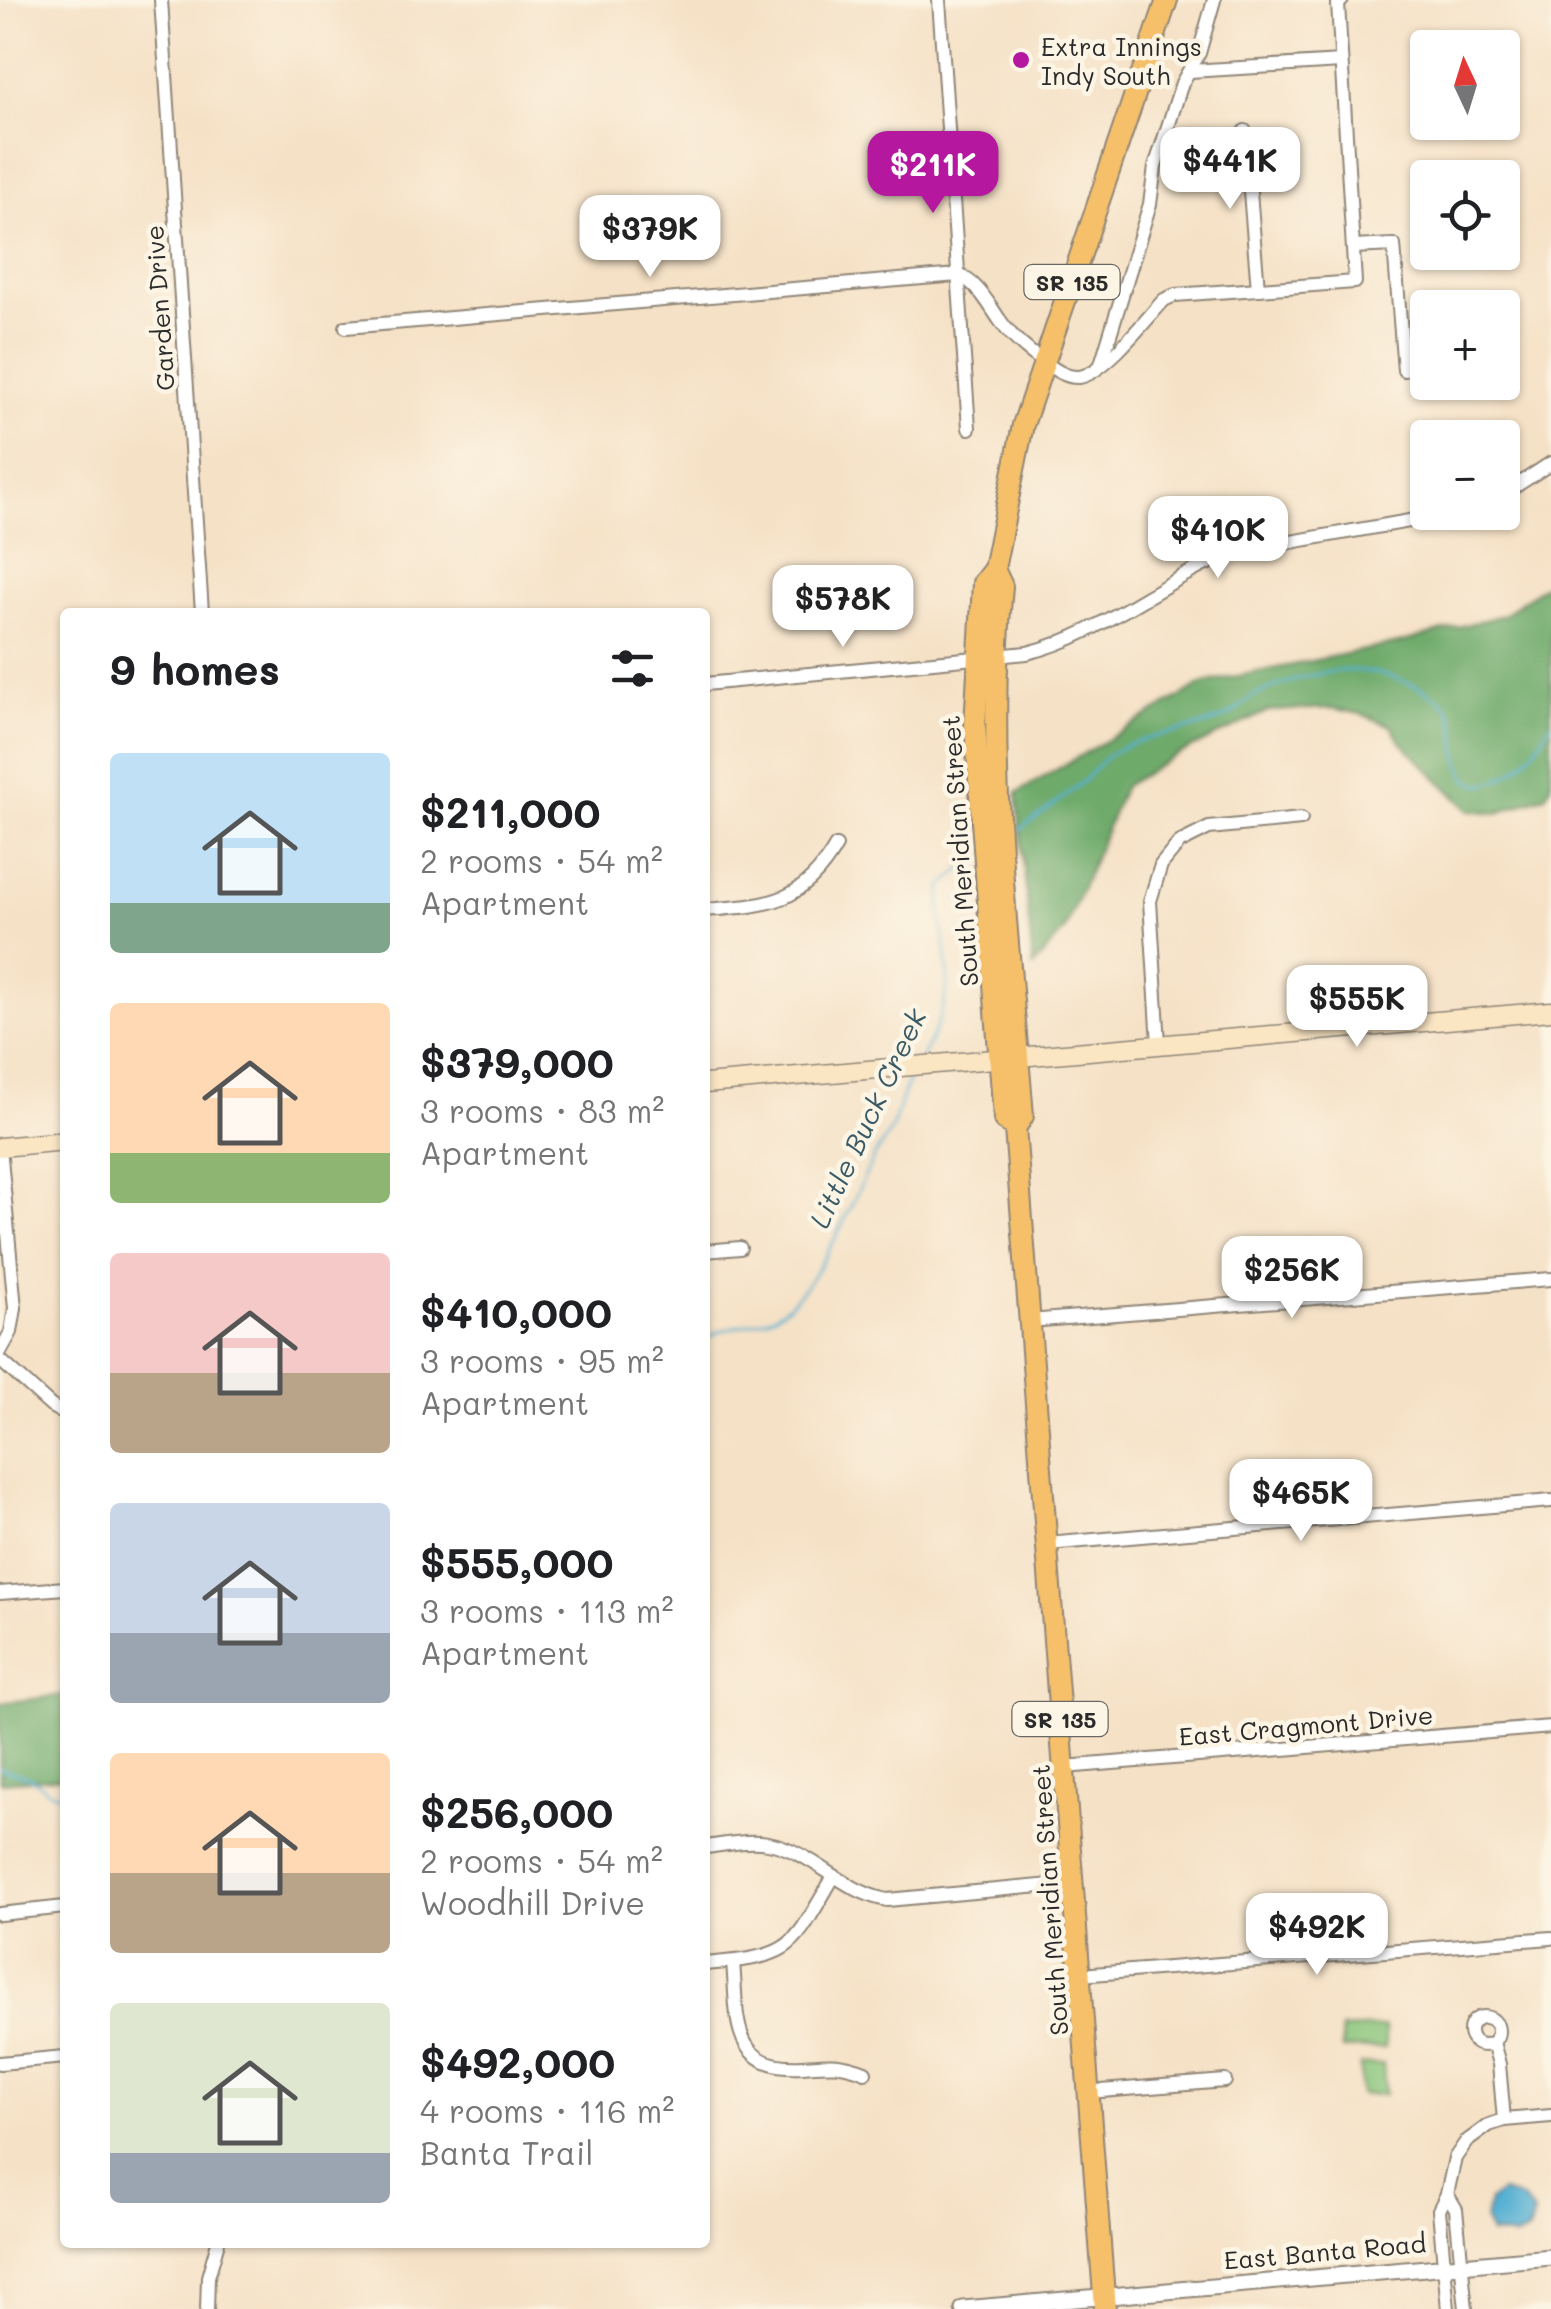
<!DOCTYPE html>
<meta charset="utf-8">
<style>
body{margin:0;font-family:Mali,sans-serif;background:#f6f6f6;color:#202124;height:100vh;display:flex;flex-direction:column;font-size:38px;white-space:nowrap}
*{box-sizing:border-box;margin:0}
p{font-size:32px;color:#757577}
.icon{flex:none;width:55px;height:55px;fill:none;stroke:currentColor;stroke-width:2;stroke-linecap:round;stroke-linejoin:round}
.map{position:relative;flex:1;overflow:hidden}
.drawer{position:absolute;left:60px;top:608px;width:650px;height:1640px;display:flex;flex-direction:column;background:#fff;border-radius:10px;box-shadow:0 2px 8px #0004}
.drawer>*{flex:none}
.needle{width:65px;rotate:356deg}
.controls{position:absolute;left:1410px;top:30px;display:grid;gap:20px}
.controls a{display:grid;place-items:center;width:110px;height:110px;border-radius:10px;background:#fff;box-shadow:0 2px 8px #0004;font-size:50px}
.price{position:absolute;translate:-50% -85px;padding:0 22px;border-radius:20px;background:#fff;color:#222;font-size:32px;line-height:65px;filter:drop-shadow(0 2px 5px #0008)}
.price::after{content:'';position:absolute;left:50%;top:60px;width:30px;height:22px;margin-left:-15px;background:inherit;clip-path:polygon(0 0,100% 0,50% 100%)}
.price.on{background:#b5179e;color:#fff}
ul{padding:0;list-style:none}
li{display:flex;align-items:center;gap:30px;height:250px;padding:0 50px}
li span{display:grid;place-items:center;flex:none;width:280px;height:200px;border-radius:10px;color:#555}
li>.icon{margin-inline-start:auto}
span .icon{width:120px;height:120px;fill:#fffc;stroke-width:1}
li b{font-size:42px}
h2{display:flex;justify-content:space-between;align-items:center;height:120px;padding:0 50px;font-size:42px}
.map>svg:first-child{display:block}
.green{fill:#89c57b;stroke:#5a7853;stroke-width:2.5}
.forest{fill:#6eaa6b;stroke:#4c6a4b;stroke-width:2.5}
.water{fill:#55b0d3;stroke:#406e7f;stroke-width:2.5}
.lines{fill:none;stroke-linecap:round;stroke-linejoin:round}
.stream{stroke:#55b0d3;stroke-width:2.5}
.minor-casing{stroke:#908678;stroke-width:16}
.tertiary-casing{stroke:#908678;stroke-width:19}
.secondary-casing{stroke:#908678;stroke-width:21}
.primary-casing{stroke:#908678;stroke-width:24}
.minor{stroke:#fff;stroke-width:12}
.tertiary{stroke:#fff;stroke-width:15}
.secondary{stroke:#fbe6c4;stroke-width:18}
.primary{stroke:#f6c06b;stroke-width:20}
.poi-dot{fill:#b5179e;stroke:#fcf5e5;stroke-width:4}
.labels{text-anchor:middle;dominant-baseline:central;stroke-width:9;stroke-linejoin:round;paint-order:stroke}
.shield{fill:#fcf5e5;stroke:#6a6863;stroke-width:2.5}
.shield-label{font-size:22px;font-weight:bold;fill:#2b2b2b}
.poi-label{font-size:25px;fill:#2b2b2b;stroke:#fcf5e5;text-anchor:start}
.street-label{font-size:25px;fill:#2b2b2b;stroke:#fcf5e5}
.water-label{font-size:28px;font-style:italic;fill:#3a5a66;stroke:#fcf5e5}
</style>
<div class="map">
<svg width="1551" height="2309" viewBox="0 0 1551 2309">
<rect width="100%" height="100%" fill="#fcf5e5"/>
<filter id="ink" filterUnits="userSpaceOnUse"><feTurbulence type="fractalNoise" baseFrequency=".01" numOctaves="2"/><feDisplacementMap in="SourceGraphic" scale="20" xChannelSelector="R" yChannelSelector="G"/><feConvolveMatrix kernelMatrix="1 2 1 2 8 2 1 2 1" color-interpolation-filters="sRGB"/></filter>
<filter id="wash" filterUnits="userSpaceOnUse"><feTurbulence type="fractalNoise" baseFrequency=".0048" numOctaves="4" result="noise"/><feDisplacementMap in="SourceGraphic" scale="40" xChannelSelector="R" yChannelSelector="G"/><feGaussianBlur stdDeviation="2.25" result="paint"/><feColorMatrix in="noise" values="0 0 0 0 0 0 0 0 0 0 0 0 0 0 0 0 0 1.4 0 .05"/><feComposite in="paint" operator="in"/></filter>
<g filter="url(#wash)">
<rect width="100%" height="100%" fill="#f5e1c6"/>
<g class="green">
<polygon points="1385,2027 1385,2048 1342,2049 1341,2029"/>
<polygon points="1383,2064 1385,2094 1361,2095 1360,2065"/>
</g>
<g class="forest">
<polygon points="1551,580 1551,785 1546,795 1498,813 1469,810 1400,741 1392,726 1361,714 1331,708 1268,711 1173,757 1124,786 1065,929 1033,967 1017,793 1204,683 1399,643 1503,615"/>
<polygon points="65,1695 65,1777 0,1782 0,1703"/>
</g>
<polygon class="water" points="1502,2193 1522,2199 1534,2214 1529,2231 1516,2238 1491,2234 1485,2221 1489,2201"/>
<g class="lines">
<g class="stream">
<path d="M1009,836C1035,820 1059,802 1082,782C1093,772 1101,759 1115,751C1148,733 1190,733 1224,718C1236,713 1243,702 1254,696C1284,681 1331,667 1364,671C1390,674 1429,688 1447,706C1465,725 1445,801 1495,781C1524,769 1536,749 1551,723"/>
<path d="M922,1057C935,1033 948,1003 948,974C947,944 937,916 942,887L976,856"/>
<path d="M705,1339C731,1322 762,1327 784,1309C824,1276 851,1203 874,1157C880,1145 889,1136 894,1123C900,1106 903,1088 913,1072"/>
<polyline points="0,1768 30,1777 48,1791 65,1796"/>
</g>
</g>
</g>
<g filter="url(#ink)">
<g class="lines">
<defs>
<g id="minor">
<polyline points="161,0 202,612"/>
<polyline points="939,0 969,428"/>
<polyline points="1190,71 1341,62"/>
<polyline points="1245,131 1258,289"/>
<polyline points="1353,247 1394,245 1404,370"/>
<path d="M346,327L958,275C977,282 988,303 999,319C1011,337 1026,350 1044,362C1054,369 1066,378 1079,377C1104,374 1146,319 1164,300L1175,295L1355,282L1338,4L1342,0"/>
<polyline points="1101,364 1150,204 1155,167 1182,83 1199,53 1214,0"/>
<polyline points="1502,495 1551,463"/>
<path d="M705,684L1027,653C1103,635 1162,579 1234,552L1460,512"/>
<path d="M705,910C768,905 802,905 836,846"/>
<polyline points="1159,1044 1150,901 1161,865 1179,843 1209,828 1301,819"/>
<polyline points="705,1251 740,1248"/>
<polyline points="1029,1321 1551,1279"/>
<polyline points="0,1352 11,1332 15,1308 0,1147"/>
<polyline points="0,1360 51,1406 65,1414"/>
<polyline points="1047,1544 1551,1501"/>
<polyline points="0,1593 65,1588"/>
<polyline points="1064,1767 1551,1727"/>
<path d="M705,1847C725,1845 748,1839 768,1843C812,1851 843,1892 887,1900L1073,1883"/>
<polyline points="0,1914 65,1907"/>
<path d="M733,1962C738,2017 729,2071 803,2066C828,2064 840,2062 865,2072"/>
<path d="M705,1964C795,1956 790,1951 834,1876"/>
<polyline points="1080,1975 1551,1938"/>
<circle cx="1484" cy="2031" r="14"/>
<polyline points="1493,2042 1499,2064 1504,2120"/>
<polyline points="0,2063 65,2057"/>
<polyline points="1089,2092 1225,2081"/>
<polyline points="1447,2194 1456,2209 1466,2309"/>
<polyline points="207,2309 208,2277 218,2242"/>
<polyline points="1448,2309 1439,2210 1447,2194 1455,2158 1466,2142 1489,2125 1504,2120 1551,2116"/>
</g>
<polyline id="tertiary" points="963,2309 1551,2257"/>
<g id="secondary">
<polyline points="705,1084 1551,1011"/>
<polyline points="0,1147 65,1141"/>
</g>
<g id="primary">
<path d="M994,569L1002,586C985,763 1009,940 1023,1116L1015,1128L1105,2309"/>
<polyline points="1015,1128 1004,1119 975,726 983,583 994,569 1023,425 1167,0"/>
</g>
</defs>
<use href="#minor" class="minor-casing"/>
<use href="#tertiary" class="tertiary-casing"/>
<use href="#secondary" class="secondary-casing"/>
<use href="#primary" class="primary-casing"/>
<use href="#minor" class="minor"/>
<use href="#tertiary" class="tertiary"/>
<use href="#secondary" class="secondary"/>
<use href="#primary" class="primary"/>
</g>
</g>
<circle class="poi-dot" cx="1021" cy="60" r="10"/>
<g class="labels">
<g class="shield">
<rect x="1024.5" y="265" width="95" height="34" rx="8"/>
<rect x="1012.5" y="1702" width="95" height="34" rx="8"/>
</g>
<g class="shield-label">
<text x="1072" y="282">SR 135</text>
<text x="1060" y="1719">SR 135</text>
</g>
<g class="poi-label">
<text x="1041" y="46">Extra Innings<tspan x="1041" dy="29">Indy South</tspan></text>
</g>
<g class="street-label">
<text transform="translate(159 308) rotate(-94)">Garden Drive</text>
<text transform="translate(959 851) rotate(-94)">South Meridian Street</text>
<text transform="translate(1306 1725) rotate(-5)">East Cragmont Drive</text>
<text transform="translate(1049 1900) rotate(-94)">South Meridian Street</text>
<text transform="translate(1325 2251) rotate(-5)">East Banta Road</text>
</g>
<g class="water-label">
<text transform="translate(867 1118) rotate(-65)">Little Buck Creek</text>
</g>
</g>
</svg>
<div class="controls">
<a><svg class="needle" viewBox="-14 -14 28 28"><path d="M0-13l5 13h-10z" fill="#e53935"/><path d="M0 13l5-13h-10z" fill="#757577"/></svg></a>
<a><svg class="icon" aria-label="locate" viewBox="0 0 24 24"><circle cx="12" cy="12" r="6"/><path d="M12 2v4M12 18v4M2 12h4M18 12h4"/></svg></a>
<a>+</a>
<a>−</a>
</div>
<b class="price" style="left:1230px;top:212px">$441K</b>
<b class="price on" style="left:933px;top:216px">$211K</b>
<b class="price" style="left:650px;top:280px">$379K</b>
<b class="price" style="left:1218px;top:581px">$410K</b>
<b class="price" style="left:843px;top:650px">$578K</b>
<b class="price" style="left:1357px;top:1050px">$555K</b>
<b class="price" style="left:1292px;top:1321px">$256K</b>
<b class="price" style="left:1301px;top:1544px">$465K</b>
<b class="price" style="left:1317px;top:1978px">$492K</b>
<section class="drawer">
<h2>9 homes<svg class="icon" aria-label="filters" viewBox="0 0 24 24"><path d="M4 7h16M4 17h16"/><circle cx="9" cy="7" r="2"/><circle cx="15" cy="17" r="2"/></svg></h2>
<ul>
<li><span style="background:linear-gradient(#bfe0f5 75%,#7fa58c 0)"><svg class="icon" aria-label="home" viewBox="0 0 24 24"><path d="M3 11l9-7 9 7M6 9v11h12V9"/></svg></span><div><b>$211,000</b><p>2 rooms · 54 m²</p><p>Apartment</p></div></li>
<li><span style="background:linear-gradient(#ffd9b3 75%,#8fb573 0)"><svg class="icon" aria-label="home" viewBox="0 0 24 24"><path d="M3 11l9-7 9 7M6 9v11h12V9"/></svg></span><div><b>$379,000</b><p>3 rooms · 83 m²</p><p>Apartment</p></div></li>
<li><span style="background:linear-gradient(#f6c9c9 60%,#b9a48a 0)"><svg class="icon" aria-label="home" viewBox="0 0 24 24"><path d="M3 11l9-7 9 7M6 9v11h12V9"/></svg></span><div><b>$410,000</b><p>3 rooms · 95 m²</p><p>Apartment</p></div></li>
<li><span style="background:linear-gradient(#c9d6e8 65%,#9aa5b1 0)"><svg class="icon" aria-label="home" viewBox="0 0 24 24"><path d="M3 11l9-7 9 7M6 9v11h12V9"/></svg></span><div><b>$555,000</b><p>3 rooms · 113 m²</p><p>Apartment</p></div></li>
<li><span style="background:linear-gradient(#ffd9b3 60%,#b9a48a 0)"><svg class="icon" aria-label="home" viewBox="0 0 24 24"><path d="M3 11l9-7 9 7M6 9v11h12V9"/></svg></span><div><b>$256,000</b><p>2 rooms · 54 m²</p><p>Woodhill Drive</p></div></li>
<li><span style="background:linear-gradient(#dfe7d0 75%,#9aa5b1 0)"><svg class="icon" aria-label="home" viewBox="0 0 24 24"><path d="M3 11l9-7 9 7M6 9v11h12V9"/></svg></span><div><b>$492,000</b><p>4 rooms · 116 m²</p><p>Banta Trail</p></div></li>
</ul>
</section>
</div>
